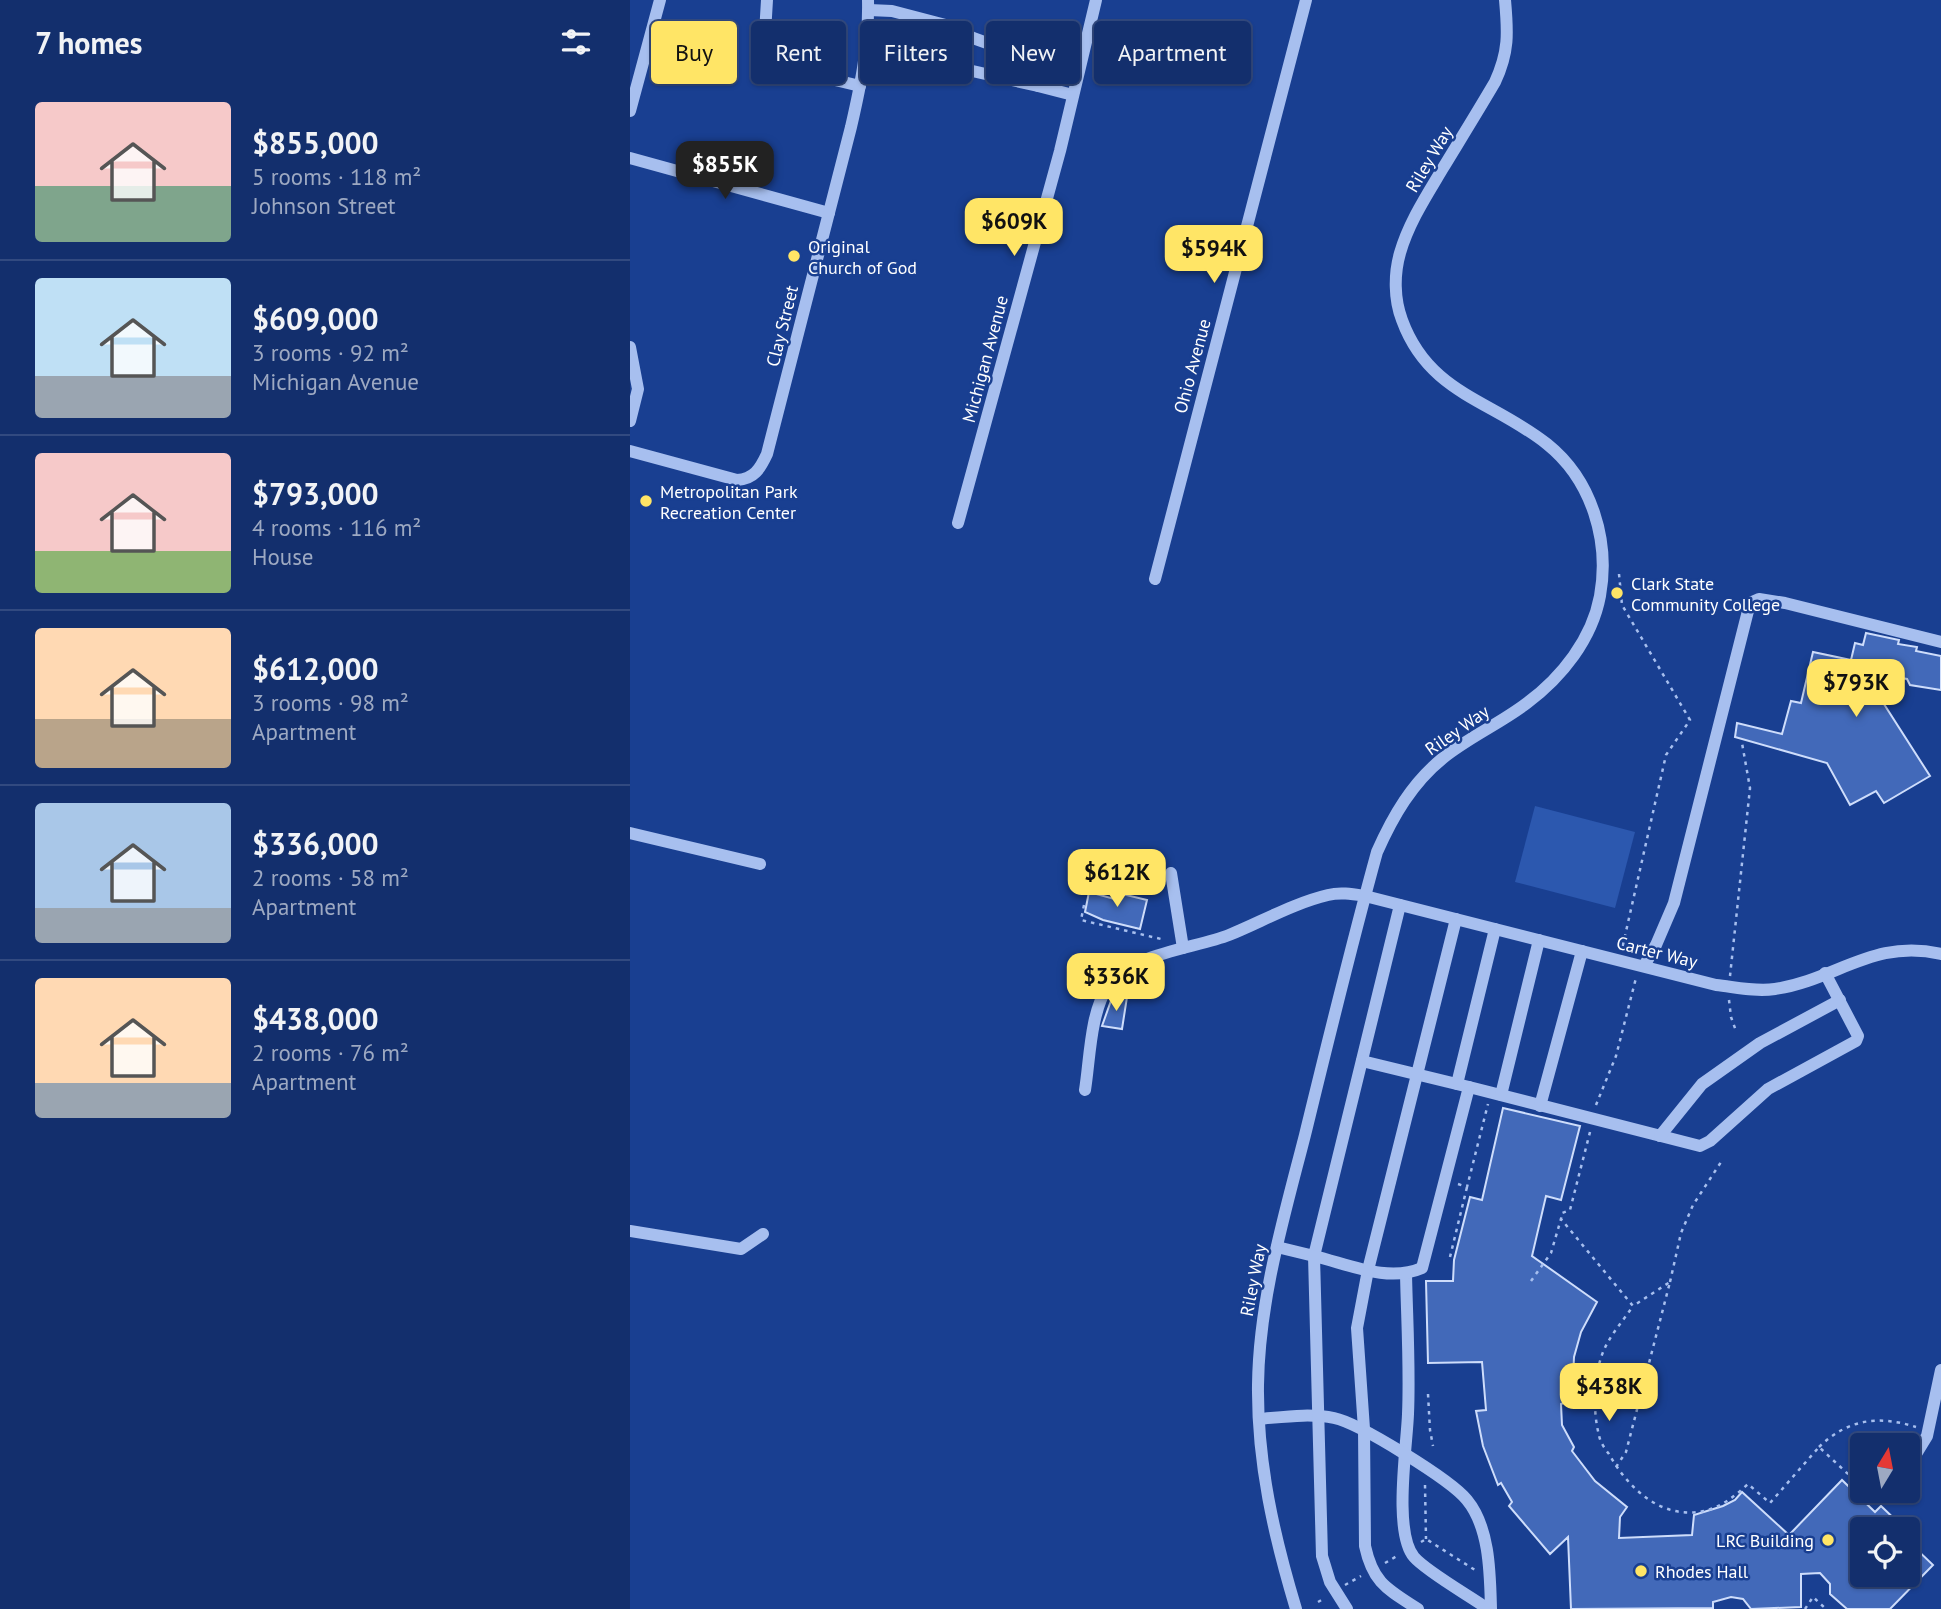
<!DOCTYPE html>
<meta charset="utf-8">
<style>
body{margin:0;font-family:"PT Sans",sans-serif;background:#203b75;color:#f1f3f6;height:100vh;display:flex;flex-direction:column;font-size:26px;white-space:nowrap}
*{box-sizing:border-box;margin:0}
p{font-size:23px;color:#9da9c2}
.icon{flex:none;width:38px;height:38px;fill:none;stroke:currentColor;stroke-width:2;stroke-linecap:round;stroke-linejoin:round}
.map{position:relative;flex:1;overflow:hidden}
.panel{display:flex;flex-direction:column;background:#132f6d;width:630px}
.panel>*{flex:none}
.guide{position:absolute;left:21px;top:21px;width:665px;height:63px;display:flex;gap:14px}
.needle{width:46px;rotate:10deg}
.tools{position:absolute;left:1220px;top:1433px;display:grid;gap:14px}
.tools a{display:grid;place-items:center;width:70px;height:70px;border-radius:7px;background:#132f6d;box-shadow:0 2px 5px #0004,0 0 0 2px #324a80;font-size:35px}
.price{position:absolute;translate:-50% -60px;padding:0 16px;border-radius:14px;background:#ffe566;color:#111;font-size:23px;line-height:46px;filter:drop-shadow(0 2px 4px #0008)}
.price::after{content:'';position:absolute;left:50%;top:42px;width:21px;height:16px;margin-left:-10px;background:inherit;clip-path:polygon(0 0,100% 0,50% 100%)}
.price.current{background:#222;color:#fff}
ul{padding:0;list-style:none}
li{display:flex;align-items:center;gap:21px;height:175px;padding:0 35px}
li+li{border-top:2px solid #324a80}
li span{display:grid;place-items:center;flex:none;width:196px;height:140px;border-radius:7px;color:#555}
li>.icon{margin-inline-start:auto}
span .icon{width:84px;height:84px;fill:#fffc;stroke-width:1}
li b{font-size:30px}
h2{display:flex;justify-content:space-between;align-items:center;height:84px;padding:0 35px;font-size:30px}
.chip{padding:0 24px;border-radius:7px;background:#132f6d;box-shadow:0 2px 5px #0004,0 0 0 2px #324a80;font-size:24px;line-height:63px}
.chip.current{background:#ffe566;color:#111}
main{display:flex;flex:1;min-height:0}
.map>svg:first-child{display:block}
.green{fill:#2c58af}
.building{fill:#4269b9;stroke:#ceddfb;stroke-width:2}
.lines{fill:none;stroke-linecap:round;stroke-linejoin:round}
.path{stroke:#a7bfef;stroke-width:2.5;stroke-dasharray:3.5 5;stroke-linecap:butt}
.minor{stroke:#a7bfef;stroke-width:12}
.poi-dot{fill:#ffe566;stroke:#193f91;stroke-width:2.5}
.labels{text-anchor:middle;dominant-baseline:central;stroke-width:5;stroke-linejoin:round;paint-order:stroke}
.street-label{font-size:18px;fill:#fff;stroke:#193f91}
.poi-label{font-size:18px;fill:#fff;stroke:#193f91;text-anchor:start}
</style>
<main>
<section class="panel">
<h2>7 homes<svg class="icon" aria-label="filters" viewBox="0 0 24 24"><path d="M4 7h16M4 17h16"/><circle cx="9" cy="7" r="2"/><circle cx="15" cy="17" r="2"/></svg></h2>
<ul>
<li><span style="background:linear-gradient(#f6c9c9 60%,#7fa58c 0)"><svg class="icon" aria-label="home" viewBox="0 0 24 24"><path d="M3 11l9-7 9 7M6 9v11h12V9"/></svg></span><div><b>$855,000</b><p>5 rooms · 118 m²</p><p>Johnson Street</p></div></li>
<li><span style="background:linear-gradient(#bfe0f5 70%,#9aa5b1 0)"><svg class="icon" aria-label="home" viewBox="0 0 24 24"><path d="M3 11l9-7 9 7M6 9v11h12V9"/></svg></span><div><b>$609,000</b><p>3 rooms · 92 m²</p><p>Michigan Avenue</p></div></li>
<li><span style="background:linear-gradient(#f6c9c9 70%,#8fb573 0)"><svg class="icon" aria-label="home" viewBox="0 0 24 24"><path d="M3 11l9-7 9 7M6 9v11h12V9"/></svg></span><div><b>$793,000</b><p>4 rooms · 116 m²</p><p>House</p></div></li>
<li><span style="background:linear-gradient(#ffd9b3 65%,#b9a48a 0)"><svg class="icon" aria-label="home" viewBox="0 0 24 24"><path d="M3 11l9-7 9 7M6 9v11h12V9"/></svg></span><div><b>$612,000</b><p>3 rooms · 98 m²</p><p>Apartment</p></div></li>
<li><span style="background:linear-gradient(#a9c7e8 75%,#9aa5b1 0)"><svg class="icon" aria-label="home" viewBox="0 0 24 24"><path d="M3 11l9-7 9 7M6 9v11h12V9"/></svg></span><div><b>$336,000</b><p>2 rooms · 58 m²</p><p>Apartment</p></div></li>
<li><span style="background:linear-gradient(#ffd9b3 75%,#9aa5b1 0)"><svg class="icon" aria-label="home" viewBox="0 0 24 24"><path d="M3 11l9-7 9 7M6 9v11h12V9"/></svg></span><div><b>$438,000</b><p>2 rooms · 76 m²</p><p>Apartment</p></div></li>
</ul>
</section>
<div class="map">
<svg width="1311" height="1609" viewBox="0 0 1311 1609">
<rect width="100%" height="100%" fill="#193f91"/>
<polygon class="green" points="905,806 1005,832 985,908 885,882"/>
<g class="building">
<polygon points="1236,633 1269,640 1268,644 1287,647 1286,651 1311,656 1311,690 1280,685 1277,679 1259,676 1257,682 1245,690 1300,776 1254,803 1246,791 1220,805 1197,763 1105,737 1107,723 1152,734 1161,701 1171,703 1183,652 1221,660 1225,643 1233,645"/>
<polygon points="459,892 488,900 488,893 517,900 510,929 473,920 455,912"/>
<polygon points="483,995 497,997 492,1029 472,1026"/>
<polygon points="873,1108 950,1126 931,1200 916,1196 902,1256 967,1302 951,1332 944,1357 942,1400 931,1404 932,1425 944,1447 942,1451 965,1481 997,1507 990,1517 989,1538 1062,1535 1064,1515 1093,1506 1105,1500 1112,1492 1159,1535 1212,1480 1245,1512 1251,1506 1276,1530 1232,1530 1232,1575 1278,1575 1278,1541 1303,1565 1260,1609 1217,1609 1200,1594 1200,1584 1190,1573 1171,1574 1171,1607 1121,1609 1113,1599 1101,1597 1083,1602 1083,1608 941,1609 938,1537 920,1554 879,1506 882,1502 871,1483 868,1485 853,1446 846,1411 856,1410 852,1362 798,1363 796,1281 823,1281 824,1260 840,1197 852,1200"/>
</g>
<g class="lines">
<g class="path">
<polyline points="989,574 992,605 1060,720 1036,755 992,949"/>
<polyline points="454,905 451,920 531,939"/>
<polyline points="1100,976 1120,788 1112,743"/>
<polyline points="1099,1000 1101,1017 1106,1031"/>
<polyline points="966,1105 986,1056 1006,978"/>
<path d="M960,1132L940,1210L932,1213L931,1219L1003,1306C991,1324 976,1339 970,1361C964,1383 963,1413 969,1435C970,1442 975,1449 979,1454C999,1490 1034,1522 1078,1510C1094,1505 1106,1495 1118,1484L1140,1503L1189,1447L1232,1487"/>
<polyline points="828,1184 837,1187 858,1104"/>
<polyline points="820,1257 837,1187"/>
<polyline points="901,1281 921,1253 931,1219"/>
<polyline points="1040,1282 1051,1233 1063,1205 1093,1159"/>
<polyline points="798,1394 800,1430 803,1446"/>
<path d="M1189,1447C1218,1419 1248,1415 1286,1427"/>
<polyline points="986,1467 996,1452 1040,1282 1003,1306"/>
<polyline points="795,1485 796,1539"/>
<polyline points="1237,1491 1251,1504"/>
<polyline points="791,1542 796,1539 845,1570"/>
<polyline points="755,1563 767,1556"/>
<polyline points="715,1585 731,1576"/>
<polyline points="688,1602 695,1598"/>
<polyline points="1175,1609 1183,1597 1196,1609"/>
</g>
<g class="minor">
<polyline points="137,0 134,50 136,58 143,65 230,86"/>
<polyline points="237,47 408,86 415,80 417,71 413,63 343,38 327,28 262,11 239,10"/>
<polyline points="408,86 443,95"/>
<polyline points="0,111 30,0"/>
<polyline points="0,158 199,213"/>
<polyline points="0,347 8,389 0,421"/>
<path d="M0,451L107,480C124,479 130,469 137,454L221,127C231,84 239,44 238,0"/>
<polyline points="328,523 430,151 466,0"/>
<polyline points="525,579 676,0"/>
<polyline points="0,833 130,864"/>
<polyline points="541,873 553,948"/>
<polyline points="1014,966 1026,945 1044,903 1120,603 1129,599 1155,603 1311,642"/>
<polyline points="827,1084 865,929"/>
<polyline points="839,1087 1070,1146 1080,1141 1138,1089 1226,1041 1228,1036 1195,973"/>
<path d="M455,1090C460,1059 460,1013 478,986C498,954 566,948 599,935C631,922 664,903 698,895C710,892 722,894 735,896L1086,985C1105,987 1125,992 1145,989C1206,980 1244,938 1311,954"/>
<polyline points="871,1095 909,940"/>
<polyline points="910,1106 952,951"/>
<polyline points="1030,1136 1072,1084 1130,1043 1210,1000"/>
<polyline points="0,1231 111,1249 133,1234"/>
<polyline points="647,1247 684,1256 770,905"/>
<path d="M776,1274C777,1320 780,1368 778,1414C777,1445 763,1532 784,1557C797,1572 840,1596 858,1609"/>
<path d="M629,1419C653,1417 680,1413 704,1418C729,1423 821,1480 837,1500C860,1528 860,1574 861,1609"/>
<polyline points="1278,1467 1297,1436 1311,1370"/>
<path d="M666,1609C644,1536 627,1462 628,1385C629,1300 654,1217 675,1135C698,1041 721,946 747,852C763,816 782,783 813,758C839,737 871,723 897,703C932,677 962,639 970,596C980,541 962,480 917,444C862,400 799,394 772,320C764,299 764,274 770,253C779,222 797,195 813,168C830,140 848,111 865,82C879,52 878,33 875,0"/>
<path d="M717,1609L700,1582L692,1556L684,1256C718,1264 758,1283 792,1268L839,1087L732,1061"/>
<path d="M788,1609C757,1589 743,1583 735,1546L734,1429L727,1328L738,1270L826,919"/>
</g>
</g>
<g class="poi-dot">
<circle cx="164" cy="256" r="7"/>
<circle cx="16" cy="501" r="7"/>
<circle cx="987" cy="593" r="7"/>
<circle cx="1198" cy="1540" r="7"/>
<circle cx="1011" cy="1571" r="7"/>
</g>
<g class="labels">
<g class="street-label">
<text transform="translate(799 159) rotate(-59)">Riley Way</text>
<text transform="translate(152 326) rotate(-76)">Clay Street</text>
<text transform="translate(355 359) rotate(-75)">Michigan Avenue</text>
<text transform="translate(562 366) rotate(-75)">Ohio Avenue</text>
<text transform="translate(827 730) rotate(-35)">Riley Way</text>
<text transform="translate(1027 952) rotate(14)">Carter Way</text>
<text transform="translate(623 1280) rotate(-79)">Riley Way</text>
</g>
<g class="poi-label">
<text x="178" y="246">Original<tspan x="178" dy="21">Church of God</tspan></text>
<text x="30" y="491">Metropolitan Park<tspan x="30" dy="21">Recreation Center</tspan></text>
<text x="1001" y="583">Clark State<tspan x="1001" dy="21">Community College</tspan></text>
<text x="1184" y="1540" text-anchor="end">LRC Building</text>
<text x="1025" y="1571">Rhodes Hall</text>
</g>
</g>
</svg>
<div class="tools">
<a><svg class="needle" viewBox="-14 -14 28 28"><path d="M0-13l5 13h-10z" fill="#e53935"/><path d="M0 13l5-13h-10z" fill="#9da9c2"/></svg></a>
<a><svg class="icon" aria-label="locate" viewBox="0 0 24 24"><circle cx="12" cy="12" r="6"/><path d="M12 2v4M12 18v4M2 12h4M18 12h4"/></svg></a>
</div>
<b class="price current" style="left:95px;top:201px">$855K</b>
<b class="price" style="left:384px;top:258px">$609K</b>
<b class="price" style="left:584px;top:285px">$594K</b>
<b class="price" style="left:1226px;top:719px">$793K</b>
<b class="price" style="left:487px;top:909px">$612K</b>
<b class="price" style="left:486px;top:1013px">$336K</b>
<b class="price" style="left:979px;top:1423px">$438K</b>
<div class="guide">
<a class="chip current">Buy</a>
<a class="chip">Rent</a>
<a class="chip">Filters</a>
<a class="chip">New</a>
<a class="chip">Apartment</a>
</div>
</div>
</main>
